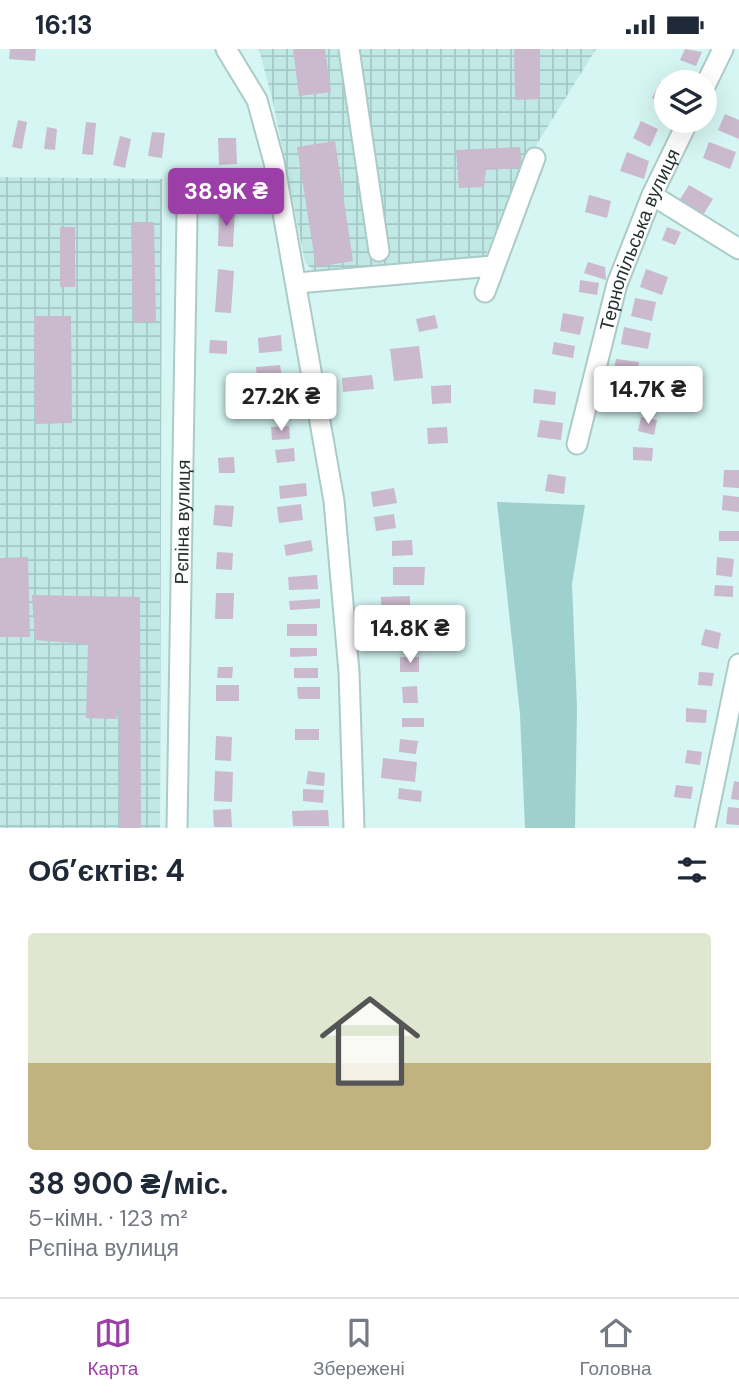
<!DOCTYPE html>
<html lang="uk">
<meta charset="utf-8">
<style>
body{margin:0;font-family:"DM Sans",sans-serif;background:#f6f6f7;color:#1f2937;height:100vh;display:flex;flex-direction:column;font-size:26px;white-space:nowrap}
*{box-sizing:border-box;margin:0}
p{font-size:23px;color:#747a83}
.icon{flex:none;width:38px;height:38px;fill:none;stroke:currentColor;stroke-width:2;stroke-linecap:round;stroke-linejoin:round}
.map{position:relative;height:779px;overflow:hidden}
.drawer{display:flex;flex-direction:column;background:#fff;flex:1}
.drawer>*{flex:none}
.fabs{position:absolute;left:654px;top:21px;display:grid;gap:14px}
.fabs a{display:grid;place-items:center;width:63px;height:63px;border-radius:50%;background:#fff;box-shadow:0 7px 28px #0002;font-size:35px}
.price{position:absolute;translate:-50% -60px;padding:0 16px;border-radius:7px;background:#fff;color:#222;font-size:23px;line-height:46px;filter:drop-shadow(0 2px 4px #0008)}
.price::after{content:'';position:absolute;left:50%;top:42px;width:21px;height:16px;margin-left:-10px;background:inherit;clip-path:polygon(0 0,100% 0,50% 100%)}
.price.selected{background:#9c3ea7;color:#fff}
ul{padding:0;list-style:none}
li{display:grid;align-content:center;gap:14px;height:371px;padding:0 28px}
li span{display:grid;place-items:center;height:217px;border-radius:7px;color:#555}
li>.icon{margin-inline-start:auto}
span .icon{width:126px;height:126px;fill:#fffc;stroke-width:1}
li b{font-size:30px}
h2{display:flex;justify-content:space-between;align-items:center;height:84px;padding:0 28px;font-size:30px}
.status{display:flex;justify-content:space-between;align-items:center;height:49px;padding:0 35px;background:#fff;direction:ltr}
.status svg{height:19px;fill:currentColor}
.menu{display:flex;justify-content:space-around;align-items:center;height:98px;border-top:2px solid #e0e1e3;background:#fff;font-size:19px;color:#747a83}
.menu a{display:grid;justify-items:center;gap:4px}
.menu .selected{color:#9c3ea7}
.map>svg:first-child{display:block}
.industrial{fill:url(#industrial-grid)}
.grass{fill:#9ed0cd}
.building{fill:#cbb9cd}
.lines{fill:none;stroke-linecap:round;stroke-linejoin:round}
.minor-casing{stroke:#abcbc8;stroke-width:23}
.minor{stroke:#fff;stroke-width:19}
.labels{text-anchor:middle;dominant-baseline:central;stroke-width:6;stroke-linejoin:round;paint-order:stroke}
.street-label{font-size:19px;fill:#24302f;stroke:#d5f6f3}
</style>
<div class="status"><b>16:13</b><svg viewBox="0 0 49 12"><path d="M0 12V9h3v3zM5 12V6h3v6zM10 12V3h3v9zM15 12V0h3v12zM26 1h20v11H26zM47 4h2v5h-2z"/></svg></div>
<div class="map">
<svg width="739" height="779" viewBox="0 0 739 779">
<defs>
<pattern id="industrial-grid" width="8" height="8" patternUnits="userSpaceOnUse" patternTransform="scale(1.75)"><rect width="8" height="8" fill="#c0e9e6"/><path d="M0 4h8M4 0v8" fill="none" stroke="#a5c8c6"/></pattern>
</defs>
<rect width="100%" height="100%" fill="#d5f6f3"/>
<g class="industrial">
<polygon points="259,0 596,0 522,119 485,208 317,226 305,213 273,53"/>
<polygon points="0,128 162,130 160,779 0,779"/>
</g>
<polygon class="grass" points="497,453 585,456 572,535 577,659 575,779 525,779 520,665"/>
<g class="building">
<polygon points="10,0 36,0 35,12 9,10"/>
<polygon points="293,0 325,0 331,43 299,47"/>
<polygon points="514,0 539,0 540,50 515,51"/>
<polygon points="685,0 702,3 696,17 680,11"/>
<polygon points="660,33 667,37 667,56 652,49"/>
<polygon points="725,65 739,71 739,90 718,81"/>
<polygon points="18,71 27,73 22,100 12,98"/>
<polygon points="641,72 658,80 650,98 633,89"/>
<polygon points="86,73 96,74 93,106 82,105"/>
<polygon points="47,78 57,80 55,101 44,100"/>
<polygon points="152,83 165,84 162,109 148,107"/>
<polygon points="120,87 131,90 125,119 113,116"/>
<polygon points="218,89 236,89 237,115 219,116"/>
<polygon points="335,92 353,212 316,218 297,98"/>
<polygon points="709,93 736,103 730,120 703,109"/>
<polygon points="520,98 522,119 486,121 484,138 459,139 456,101"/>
<polygon points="627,103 649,112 644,130 620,122"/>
<polygon points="689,136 713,150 703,166 679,152"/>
<polygon points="589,146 611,152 607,169 585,163"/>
<polygon points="219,160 235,160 233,198 218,197"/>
<polygon points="131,173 154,173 156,273 133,273"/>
<rect x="60" y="178" width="15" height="60"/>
<polygon points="667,178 681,183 675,196 662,191"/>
<polygon points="588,213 605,218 606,231 584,224"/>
<polygon points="218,220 234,222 231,264 215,263"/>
<polygon points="646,220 668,228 662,246 640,238"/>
<polygon points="580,231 599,234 597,246 579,243"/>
<polygon points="635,249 656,253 652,272 631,267"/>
<polygon points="563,264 584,268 580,286 560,282"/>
<polygon points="435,266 438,279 419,283 416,270"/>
<polygon points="34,267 71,267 72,374 35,375"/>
<polygon points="624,278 651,284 648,300 621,295"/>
<polygon points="281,286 282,302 259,304 258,289"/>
<polygon points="210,291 227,292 227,305 209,304"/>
<polygon points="554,293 575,297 573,309 552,305"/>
<polygon points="419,297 423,329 394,332 390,300"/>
<polygon points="616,310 639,313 637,328 613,325"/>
<polygon points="280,316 282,327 257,329 256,318"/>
<polygon points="372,326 374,340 343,343 342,329"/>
<polygon points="613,335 625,338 622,353 610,350"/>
<polygon points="451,336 451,354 432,355 431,337"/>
<polygon points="286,339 287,355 266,356 265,341"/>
<polygon points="534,340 556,343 555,356 533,354"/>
<polygon points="641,368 657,371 654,386 638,382"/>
<polygon points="540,371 563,374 561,391 537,388"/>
<polygon points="289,377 290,390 272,391 271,378"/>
<polygon points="447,378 448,394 428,395 427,379"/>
<polygon points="633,398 653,399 652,412 633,411"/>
<polygon points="294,399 295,412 277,414 275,401"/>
<polygon points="234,408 235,424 219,424 218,409"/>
<polygon points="724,421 739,421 739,439 723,438"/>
<polygon points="548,425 566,428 564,445 545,442"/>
<polygon points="306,434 307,447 280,450 279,437"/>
<polygon points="394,439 397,454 373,458 371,443"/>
<polygon points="723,446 739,448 739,463 722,461"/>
<polygon points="301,455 303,471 279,474 277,458"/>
<polygon points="215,456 234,457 232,478 213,476"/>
<polygon points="394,465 396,479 376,482 374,468"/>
<rect x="719" y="482" width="20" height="10"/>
<polygon points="311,491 313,502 286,507 284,496"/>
<polygon points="412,491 413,506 392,507 392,492"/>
<polygon points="217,503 233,504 232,521 216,520"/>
<polygon points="28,508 30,588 0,588 0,509"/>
<polygon points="717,508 734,510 732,528 716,526"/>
<polygon points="393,518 425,518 424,536 393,536"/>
<polygon points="317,526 318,540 289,541 288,528"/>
<polygon points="715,536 733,537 733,548 714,547"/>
<polygon points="216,544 234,544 233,570 215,570"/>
<polygon points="32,546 140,548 141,779 120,779 119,657 117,670 86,669 88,595 35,591"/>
<polygon points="410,547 410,569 382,570 381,548"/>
<polygon points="320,550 320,559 290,561 289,552"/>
<rect x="287" y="575" width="30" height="12"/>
<polygon points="414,579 414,594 392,595 392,580"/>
<polygon points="705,580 721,584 718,600 701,596"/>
<polygon points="290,599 317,599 317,607 290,608"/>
<rect x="400" y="608" width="19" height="15"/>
<polygon points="218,618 233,618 232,629 217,629"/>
<rect x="294" y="619" width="24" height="10"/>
<polygon points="699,623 714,624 712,637 698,636"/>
<rect x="216" y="636" width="23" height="16"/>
<polygon points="417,637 418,654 403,654 402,638"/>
<polygon points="297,638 320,638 320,650 298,650"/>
<polygon points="686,659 707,661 706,674 686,673"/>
<rect x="402" y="669" width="22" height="9"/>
<rect x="295" y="680" width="24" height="11"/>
<polygon points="216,687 232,688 231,712 215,711"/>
<polygon points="400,690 418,692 416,705 399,703"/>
<polygon points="687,701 702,703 700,716 685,714"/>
<polygon points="383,709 417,713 415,733 381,729"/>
<polygon points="215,722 233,723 232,753 214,752"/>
<polygon points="308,722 325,724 324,737 306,735"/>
<polygon points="734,732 739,733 739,751 731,750"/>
<polygon points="676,736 693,738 691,750 674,748"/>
<polygon points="399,739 422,742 421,753 398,750"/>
<polygon points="303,740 324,741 323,754 303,752"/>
<polygon points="728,758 739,759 739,776 726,775"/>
<polygon points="231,760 232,778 214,778 213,761"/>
<polygon points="328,761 329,777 293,777 292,762"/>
</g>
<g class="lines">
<defs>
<g id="minor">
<polyline points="226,0 257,51 274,113 334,452 349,623 354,779"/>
<polyline points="349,0 379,202"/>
<polyline points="705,37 723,0"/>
<polyline points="652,146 739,200"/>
<polyline points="297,234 493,217"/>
<polyline points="485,243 535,109"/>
<path id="s1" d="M577,395L617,235L652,146L688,72"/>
<path id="s2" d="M177,779L187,166"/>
<polyline points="705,779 739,615"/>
</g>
</defs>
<use href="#minor" class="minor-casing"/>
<use href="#minor" class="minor"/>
</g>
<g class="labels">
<g class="street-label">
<text stroke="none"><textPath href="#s1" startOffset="214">Тернопільська вулиця</textPath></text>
<text stroke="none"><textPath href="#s2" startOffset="306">Рєпіна вулиця</textPath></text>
</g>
</g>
</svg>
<div class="fabs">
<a><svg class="icon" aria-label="layers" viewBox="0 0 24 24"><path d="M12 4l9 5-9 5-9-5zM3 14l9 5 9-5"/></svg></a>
</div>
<b class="price selected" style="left:226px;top:179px">38.9K ₴</b>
<b class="price" style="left:648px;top:377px">14.7K ₴</b>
<b class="price" style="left:281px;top:384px">27.2K ₴</b>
<b class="price" style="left:410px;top:616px">14.8K ₴</b>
</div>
<section class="drawer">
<h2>Об’єктів: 4<svg class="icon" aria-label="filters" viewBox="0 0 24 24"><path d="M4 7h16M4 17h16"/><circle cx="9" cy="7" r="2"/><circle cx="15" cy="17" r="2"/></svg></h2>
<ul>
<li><span style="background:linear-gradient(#dfe7d0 60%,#c2b280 0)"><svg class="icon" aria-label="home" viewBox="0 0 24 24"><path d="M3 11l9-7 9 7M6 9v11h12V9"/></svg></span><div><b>38 900 ₴/міс.</b><p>5-кімн. · 123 m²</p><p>Рєпіна вулиця</p></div></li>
</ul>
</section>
<nav class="menu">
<a class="selected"><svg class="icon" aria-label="map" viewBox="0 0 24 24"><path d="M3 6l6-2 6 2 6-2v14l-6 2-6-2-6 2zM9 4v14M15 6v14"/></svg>Карта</a>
<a><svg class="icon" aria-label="saved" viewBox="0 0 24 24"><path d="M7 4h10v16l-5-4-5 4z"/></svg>Збережені</a>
<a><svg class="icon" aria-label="home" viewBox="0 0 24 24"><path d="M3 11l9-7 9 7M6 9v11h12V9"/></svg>Головна</a>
</nav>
